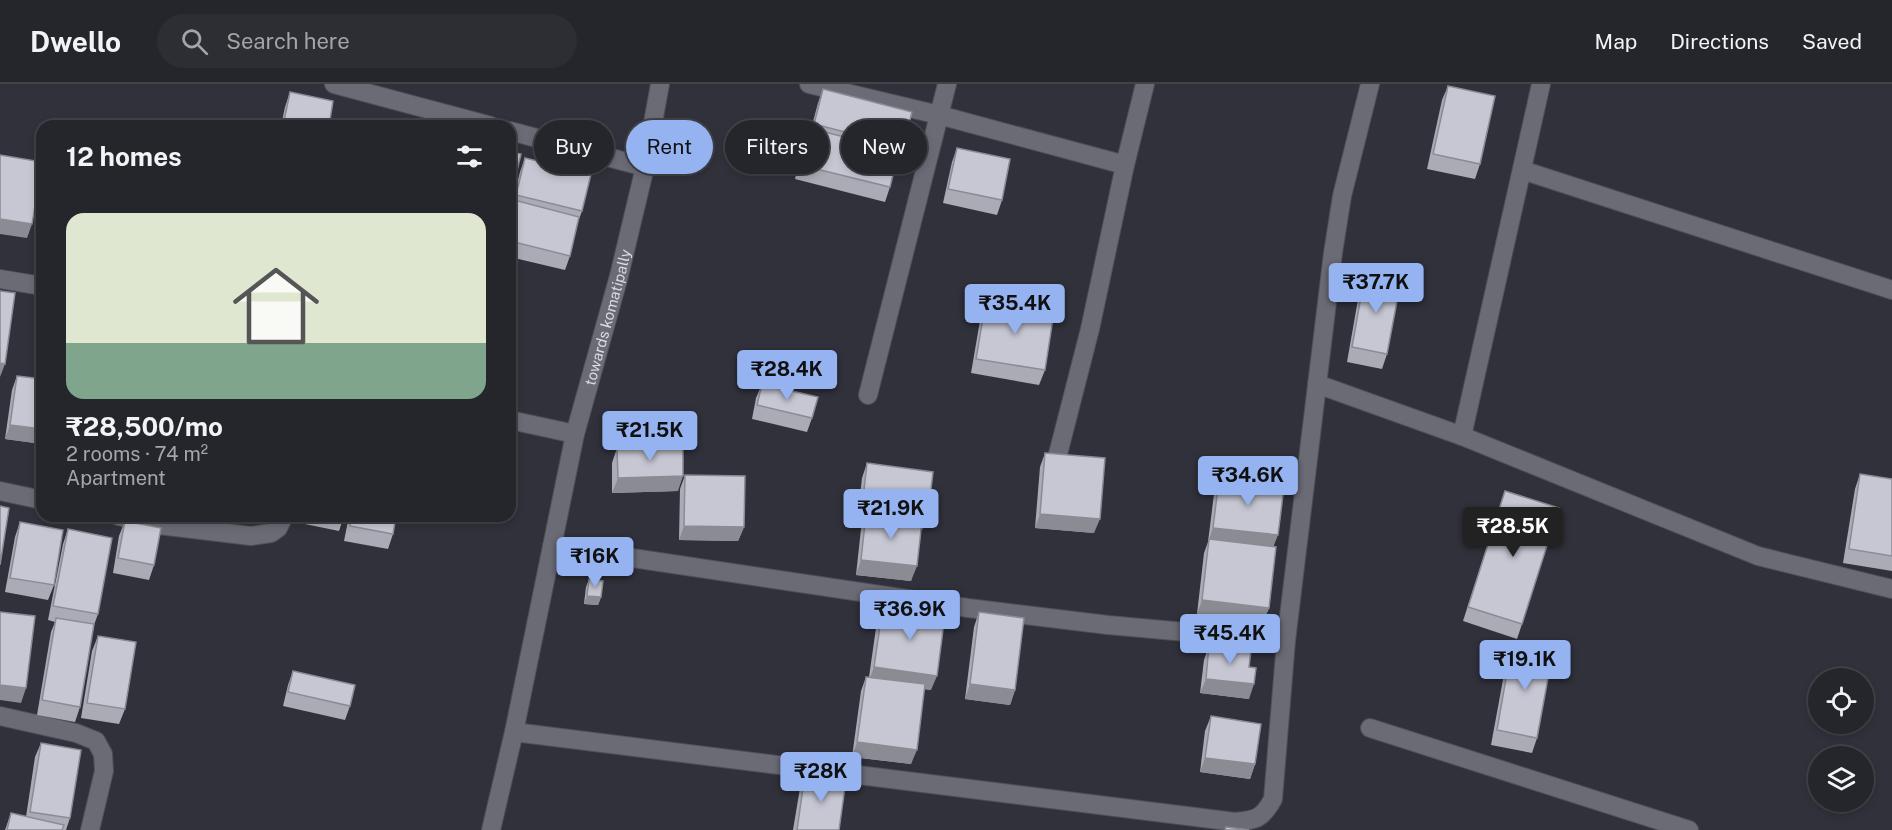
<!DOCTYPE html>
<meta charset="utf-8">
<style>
body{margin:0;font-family:"Public Sans",sans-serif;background:#2d2d34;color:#f1f3f6;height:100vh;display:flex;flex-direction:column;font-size:22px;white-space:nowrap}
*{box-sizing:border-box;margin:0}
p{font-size:20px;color:#a3a5a9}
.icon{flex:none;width:33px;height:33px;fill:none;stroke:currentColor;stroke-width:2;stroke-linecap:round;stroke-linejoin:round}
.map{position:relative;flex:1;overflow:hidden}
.panel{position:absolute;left:36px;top:36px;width:480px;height:402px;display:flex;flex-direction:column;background:#25252c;border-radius:18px;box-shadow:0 3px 9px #0003,0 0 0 2px #424248}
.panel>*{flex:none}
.guide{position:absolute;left:534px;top:36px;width:570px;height:54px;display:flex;gap:12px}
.fabs{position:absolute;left:1808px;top:584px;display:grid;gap:12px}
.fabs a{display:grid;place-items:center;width:66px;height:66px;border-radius:50%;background:#25252c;box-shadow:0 3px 9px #0003,0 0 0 2px #424248;font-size:30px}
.price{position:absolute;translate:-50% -51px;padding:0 14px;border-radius:6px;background:#95b2f1;color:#111;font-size:20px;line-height:39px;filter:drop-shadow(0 2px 3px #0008)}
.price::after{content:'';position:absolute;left:50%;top:36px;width:18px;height:14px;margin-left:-9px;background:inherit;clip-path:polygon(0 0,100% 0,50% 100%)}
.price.selected{background:#222;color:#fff}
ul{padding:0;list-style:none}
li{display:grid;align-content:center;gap:12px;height:318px;padding:0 30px}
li+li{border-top:2px solid #424248}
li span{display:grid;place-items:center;height:186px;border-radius:18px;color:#555}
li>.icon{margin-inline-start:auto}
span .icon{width:108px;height:108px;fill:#fffc;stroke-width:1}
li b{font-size:26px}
h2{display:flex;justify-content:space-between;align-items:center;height:72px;padding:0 30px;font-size:26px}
.chip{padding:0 21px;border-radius:27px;background:#25252c;box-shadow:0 3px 9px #0003,0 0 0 2px #424248;font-size:21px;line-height:54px}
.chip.selected{background:#95b2f1;color:#111}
header{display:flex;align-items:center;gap:36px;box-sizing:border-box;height:84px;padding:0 30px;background:#25252c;border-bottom:2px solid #424248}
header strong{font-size:28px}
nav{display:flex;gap:33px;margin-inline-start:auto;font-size:21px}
.search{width:420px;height:54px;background:#2d2d34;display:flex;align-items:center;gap:15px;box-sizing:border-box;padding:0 21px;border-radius:33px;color:#a3a5a9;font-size:22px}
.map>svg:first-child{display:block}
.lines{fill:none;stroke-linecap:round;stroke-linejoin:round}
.minor-casing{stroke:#4f4f57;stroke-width:20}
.minor{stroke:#6b6b76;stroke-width:18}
.wall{fill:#ababb6}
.shaded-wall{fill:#8b8b94}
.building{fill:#c7c7d4;stroke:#8b8b94;stroke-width:1.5}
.labels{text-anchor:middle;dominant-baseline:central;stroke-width:6;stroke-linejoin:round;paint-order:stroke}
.street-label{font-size:15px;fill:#dbdbe1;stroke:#19191e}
</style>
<header>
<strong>Dwello</strong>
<div class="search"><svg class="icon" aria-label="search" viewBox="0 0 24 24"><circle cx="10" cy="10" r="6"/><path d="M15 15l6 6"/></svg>Search here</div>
<nav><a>Map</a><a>Directions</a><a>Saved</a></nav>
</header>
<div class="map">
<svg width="1892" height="746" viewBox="0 0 1892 746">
<rect width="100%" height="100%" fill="#31313b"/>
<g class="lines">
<defs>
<g id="minor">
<polyline points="334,0 491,42"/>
<polyline points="809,0 939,31 1125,81 1145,0"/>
<polyline points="510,47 645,83"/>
<polyline points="1522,86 1892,206"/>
<polyline points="0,195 42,202"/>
<polyline points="1317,300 1462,352 1541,0"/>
<polyline points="868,311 947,0"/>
<polyline points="510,336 575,350"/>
<polyline points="1462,352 1758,472 1892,505"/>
<polyline points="1058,370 1090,245 1125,81"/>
<polyline points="0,407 42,416"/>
<polyline points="118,432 159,441 251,452 271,449 278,444 284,432"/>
<polyline points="552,462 968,524 1108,541 1286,557"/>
<polyline points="0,632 76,649 96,657 103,670 104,687 90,746"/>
<polyline points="1370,644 1689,746"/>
<path d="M514,648L1235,738C1256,736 1262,735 1273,715L1286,557L1333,169L1342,112L1370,0"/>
<path id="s1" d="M491,746L514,648L575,350L619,192L645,83L660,0"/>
</g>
</defs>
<use href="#minor" class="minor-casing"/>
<use href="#minor" class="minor"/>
</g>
<g class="wall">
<polygon points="1448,2 1480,80 1475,95 1427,85 1442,16"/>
<polygon points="823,5 903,63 898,78 897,77 890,103 885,118 795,95 803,59 809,44 811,45 818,19"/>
<polygon points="290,8 329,42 281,42 285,23"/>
<polygon points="957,64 1002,116 997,131 943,119 952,78"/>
<polygon points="525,74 582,127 578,138 570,172 565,186 510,173 510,128 520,88"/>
<polygon points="1365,190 1387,270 1382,285 1347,278 1360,204"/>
<polygon points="986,216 1045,286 1039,301 971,289 981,231"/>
<polygon points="17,292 42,295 42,360 5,355 12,306"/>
<polygon points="762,300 812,334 807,348 752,335 756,314"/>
<polygon points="617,364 678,407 612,409 612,379"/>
<polygon points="1045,369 1094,449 1035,444 1040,383"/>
<polygon points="867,379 928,431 922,446 921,446 911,497 856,491 861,445 863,439 857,438 862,394"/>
<polygon points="1860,390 1892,395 1892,487 1843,479 1855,405"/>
<polygon points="685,391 744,443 738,457 679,456 680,405"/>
<polygon points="1219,395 1274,462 1269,524 1263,538 1197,530 1204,469 1208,458 1214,410"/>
<polygon points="1505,407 1522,540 1517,555 1463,537"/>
<polygon points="296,432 344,432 339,447 295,438"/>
<polygon points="349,432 396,432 393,450 388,465 344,457"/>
<polygon points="125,437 154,481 149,496 113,489 119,452"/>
<polygon points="20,438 54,501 48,516 5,508 15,453"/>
<polygon points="68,445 98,530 94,541 80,623 75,638 37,631 51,548 55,538 48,536 63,460"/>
<polygon points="589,495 601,513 598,521 584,520 586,503"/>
<polygon points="883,522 931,606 924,605 911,680 852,673 861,607 866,593 869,593 877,537"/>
<polygon points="979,528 1015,606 1010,621 965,615 974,543"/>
<polygon points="98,552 125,625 119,640 81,634 92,567"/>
<polygon points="1512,560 1537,654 1532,669 1491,661 1507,574"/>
<polygon points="1209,561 1249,583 1249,615 1200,609 1204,576"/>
<polygon points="293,587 350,622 345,636 283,622 288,601"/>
<polygon points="1211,632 1255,680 1250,695 1200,688 1205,647"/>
<polygon points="41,659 70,734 66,746 5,746 11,729 26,733 35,673"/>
<polygon points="805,690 839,746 793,746 800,704"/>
</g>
<g class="shaded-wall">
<polygon points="0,135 32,140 27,154 0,150"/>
<polygon points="0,279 5,280 0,293"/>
<polygon points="10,341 42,345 42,360 5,355"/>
<polygon points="683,392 678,407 612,409 618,394"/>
<polygon points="862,424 928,431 922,446 865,439 866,430 863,439 857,438"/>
<polygon points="1040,430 1100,435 1094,449 1035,444"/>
<polygon points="684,442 744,443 738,457 679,456"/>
<polygon points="1213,444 1278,451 1272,466 1209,455 1208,458"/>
<polygon points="861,476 917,482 911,497 856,491"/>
<polygon points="587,512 601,513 598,521 584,520"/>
<polygon points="1202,516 1269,524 1263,538 1197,530"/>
<polygon points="874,583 937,592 931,606 869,597"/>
<polygon points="1206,595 1254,600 1249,615 1200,609"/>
<polygon points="970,600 1015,606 1010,621 965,615"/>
<polygon points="0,601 26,604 21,619 0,616"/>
<polygon points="857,658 917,666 911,680 852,673"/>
<polygon points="1205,674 1255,680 1250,695 1200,688"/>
</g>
<g class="building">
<polygon points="1448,2 1495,12 1480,80 1433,70"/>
<polygon points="823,5 912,28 903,63 814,40"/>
<polygon points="290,8 333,17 329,42 283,42"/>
<polygon points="358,36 388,42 357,42"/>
<polygon points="809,44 899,67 890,103 800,81"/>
<polygon points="957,64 1010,75 1002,116 948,105"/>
<polygon points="510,68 521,70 510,115"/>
<polygon points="0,71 42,78 32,140 0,135"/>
<polygon points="525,74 591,90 582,127 516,111"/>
<polygon points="514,116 579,133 570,172 510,157 510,133"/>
<polygon points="1365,190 1401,196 1387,270 1352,263"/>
<polygon points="0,207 15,209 5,280 0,279"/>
<polygon points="986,216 1054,228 1045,286 976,275"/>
<polygon points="510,233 513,234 510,256"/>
<polygon points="17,292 42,295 42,345 10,341"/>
<polygon points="762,300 818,313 812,334 757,321"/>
<polygon points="683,363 683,392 618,394 617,364"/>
<polygon points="1045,369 1105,374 1100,435 1040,430"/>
<polygon points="867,379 933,388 928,431 862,424"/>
<polygon points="1860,390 1892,395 1892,472 1849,465"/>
<polygon points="685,391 745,392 744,443 684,442"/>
<polygon points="1219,395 1284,403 1278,451 1213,444"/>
<polygon points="1505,407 1559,424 1522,540 1468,523"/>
<polygon points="0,422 9,424 0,481"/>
<polygon points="866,430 922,437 917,482 861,476"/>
<polygon points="352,432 396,432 393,450 350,442"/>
<polygon points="125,437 161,444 154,481 118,474"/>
<polygon points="20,438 63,446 54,501 10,494"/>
<polygon points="68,445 112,454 98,530 53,522"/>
<polygon points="1209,455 1276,463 1269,524 1202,516"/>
<polygon points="589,495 603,497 601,513 587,512"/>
<polygon points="883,522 945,531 937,592 874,583"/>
<polygon points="0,528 35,532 26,604 0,601"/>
<polygon points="979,528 1024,534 1015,606 970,600"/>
<polygon points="56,534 94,540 80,623 42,616"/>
<polygon points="98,552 136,558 125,625 87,619"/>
<polygon points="1512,560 1553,567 1537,654 1497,646"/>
<polygon points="1209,561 1251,566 1249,583 1256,584 1254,600 1206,595"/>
<polygon points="293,587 355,601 350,622 288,608"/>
<polygon points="866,593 925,600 917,666 857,658"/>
<polygon points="1211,632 1261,640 1255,680 1205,674"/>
<polygon points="41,659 81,666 70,734 30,728"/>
<polygon points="805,690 846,696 839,746 797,746"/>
<polygon points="11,729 64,741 62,746 7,746"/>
<polygon points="1226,743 1249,746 1225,746"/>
</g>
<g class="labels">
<g class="street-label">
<text stroke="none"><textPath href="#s1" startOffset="526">towards komatipally</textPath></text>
</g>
</g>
</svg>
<div class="fabs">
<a><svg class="icon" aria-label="locate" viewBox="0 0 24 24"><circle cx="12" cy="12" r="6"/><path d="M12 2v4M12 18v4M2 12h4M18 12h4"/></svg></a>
<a><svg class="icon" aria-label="layers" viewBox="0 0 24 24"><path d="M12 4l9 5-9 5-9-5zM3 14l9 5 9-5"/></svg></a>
</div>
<b class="price" style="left:1376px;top:230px">₹37.7K</b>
<b class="price" style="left:1015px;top:251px">₹35.4K</b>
<b class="price" style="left:787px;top:317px">₹28.4K</b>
<b class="price" style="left:650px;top:378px">₹21.5K</b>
<b class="price" style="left:1248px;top:423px">₹34.6K</b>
<b class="price" style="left:891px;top:456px">₹21.9K</b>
<b class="price selected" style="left:1513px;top:474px">₹28.5K</b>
<b class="price" style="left:595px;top:504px">₹16K</b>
<b class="price" style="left:910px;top:557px">₹36.9K</b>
<b class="price" style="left:1230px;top:581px">₹45.4K</b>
<b class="price" style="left:1525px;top:607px">₹19.1K</b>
<b class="price" style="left:821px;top:719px">₹28K</b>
<div class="guide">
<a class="chip">Buy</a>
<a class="chip selected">Rent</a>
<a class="chip">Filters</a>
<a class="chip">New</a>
</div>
<section class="panel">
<h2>12 homes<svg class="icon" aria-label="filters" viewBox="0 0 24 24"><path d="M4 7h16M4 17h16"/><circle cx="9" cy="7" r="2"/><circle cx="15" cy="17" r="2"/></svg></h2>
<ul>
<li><span style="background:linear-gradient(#dfe7d0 70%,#7fa58c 0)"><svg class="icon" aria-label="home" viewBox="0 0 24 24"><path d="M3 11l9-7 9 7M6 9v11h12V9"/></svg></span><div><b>₹28,500/mo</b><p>2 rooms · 74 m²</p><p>Apartment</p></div></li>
</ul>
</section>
</div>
